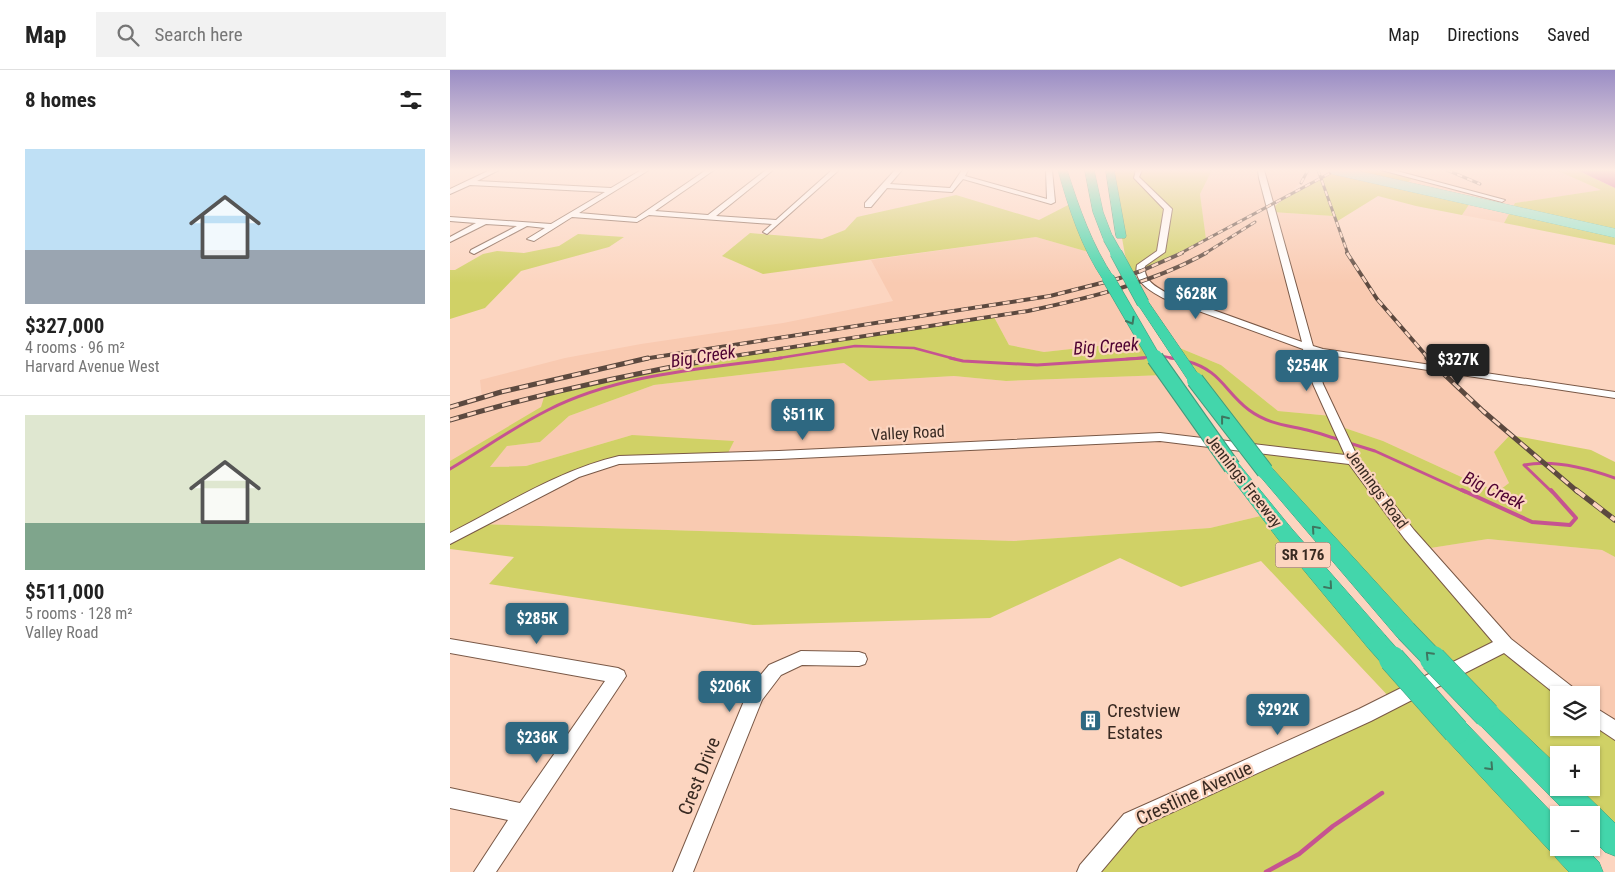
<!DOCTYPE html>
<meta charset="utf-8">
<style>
body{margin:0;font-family:"Roboto Condensed",sans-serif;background:#f2f2f2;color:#222;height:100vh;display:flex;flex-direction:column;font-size:19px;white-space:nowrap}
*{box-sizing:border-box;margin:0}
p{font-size:16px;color:#767676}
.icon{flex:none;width:28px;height:28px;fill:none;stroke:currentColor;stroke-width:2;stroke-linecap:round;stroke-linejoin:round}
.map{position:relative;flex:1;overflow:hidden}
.drawer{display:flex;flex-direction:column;background:#fff;width:450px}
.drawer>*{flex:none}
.controls{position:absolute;left:1100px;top:616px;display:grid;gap:10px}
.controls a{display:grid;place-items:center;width:50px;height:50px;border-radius:0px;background:#fff;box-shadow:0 1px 4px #0004;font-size:25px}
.price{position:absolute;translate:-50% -42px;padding:0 11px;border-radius:5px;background:#2e6881;color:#fff;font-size:16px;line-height:32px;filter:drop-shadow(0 1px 2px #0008)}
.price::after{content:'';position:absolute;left:50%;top:30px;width:15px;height:11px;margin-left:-8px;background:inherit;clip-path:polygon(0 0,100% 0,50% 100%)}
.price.on{background:#222;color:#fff}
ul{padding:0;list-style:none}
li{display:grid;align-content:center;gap:10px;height:265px;padding:0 25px}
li+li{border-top:1px solid #e0e0e0}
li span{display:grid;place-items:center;height:155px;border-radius:0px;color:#555}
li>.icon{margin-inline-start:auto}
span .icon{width:90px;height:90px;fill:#fffc;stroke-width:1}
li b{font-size:21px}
h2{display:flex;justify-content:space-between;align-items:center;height:60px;padding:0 25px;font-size:21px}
header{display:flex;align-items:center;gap:30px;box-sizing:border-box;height:70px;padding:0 25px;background:#fff;border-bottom:1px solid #e0e0e0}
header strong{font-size:24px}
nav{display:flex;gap:28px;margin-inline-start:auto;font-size:18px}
.search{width:350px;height:45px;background:#f2f2f2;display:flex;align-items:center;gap:12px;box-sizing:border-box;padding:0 18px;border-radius:0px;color:#767676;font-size:19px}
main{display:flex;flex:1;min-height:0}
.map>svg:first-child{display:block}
.built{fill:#f9cab1}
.green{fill:#d0d166}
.water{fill:#c65391}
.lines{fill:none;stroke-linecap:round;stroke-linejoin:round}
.stream-far3{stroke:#c65391;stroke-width:2.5}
.stream-far2{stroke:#c65391;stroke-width:3}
.stream-far1{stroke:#c65391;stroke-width:4}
.stream{stroke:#c65391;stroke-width:4.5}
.minor-casing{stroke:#795846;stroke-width:2}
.highway-casing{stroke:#409a7b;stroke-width:1}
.minor{fill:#fff;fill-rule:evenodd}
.highway{fill:#43d6ab;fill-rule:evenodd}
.rail-far3-casing{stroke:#5c493f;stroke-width:3}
.rail-far2-casing{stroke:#5c493f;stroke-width:4}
.rail-far1-casing{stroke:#5c493f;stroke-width:5}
.rail-casing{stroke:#5c493f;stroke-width:5.5}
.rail-far3{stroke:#fcd5c0;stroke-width:2;stroke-dasharray:5.5;stroke-linecap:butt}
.rail-far2{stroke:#fcd5c0;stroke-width:2.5;stroke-dasharray:7;stroke-linecap:butt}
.rail-far1{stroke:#fcd5c0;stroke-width:3;stroke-dasharray:9;stroke-linecap:butt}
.rail{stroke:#fcd5c0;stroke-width:4;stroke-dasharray:11;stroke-linecap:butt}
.major-bridge-casing{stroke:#409a7b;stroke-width:9;stroke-linecap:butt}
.highway-bridge-far4-casing{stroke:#409a7b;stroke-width:11;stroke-linecap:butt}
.highway-bridge-far3-casing{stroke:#409a7b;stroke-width:13;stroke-linecap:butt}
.highway-bridge-far2-casing{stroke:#409a7b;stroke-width:18;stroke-linecap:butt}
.highway-bridge-far1-casing{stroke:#409a7b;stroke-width:22;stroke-linecap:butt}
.highway-bridge-casing{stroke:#409a7b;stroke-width:27;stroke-linecap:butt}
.major-bridge{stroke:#8ee6cd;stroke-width:9}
.highway-bridge-far4{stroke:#43d6ab;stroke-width:10}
.highway-bridge-far3{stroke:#43d6ab;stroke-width:12}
.highway-bridge-far2{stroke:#43d6ab;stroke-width:16}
.highway-bridge-far1{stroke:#43d6ab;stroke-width:21}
.highway-bridge{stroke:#43d6ab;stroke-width:26}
.oneway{stroke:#3e7760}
.labels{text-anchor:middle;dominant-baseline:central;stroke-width:4.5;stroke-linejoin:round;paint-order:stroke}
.shield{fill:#fcd5c0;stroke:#745d51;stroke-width:1}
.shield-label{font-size:15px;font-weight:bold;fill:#392a22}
.street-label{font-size:16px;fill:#392a22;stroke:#fcd5c0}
.water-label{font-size:18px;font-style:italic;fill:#4e0232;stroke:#fcd5c0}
.near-poi-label{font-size:19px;fill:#392a22;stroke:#fcd5c0;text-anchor:start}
.near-street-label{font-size:19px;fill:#392a22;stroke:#fcd5c0}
</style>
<header>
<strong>Map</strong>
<div class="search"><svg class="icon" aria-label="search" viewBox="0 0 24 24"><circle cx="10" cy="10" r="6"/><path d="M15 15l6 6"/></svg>Search here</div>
<nav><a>Map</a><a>Directions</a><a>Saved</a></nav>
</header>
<main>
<section class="drawer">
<h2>8 homes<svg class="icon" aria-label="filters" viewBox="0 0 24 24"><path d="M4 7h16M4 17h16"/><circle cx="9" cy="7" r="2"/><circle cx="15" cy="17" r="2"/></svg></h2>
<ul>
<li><span style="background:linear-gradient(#bfe0f5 65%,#9aa5b1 0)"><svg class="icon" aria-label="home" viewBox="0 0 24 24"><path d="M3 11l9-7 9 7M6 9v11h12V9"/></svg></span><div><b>$327,000</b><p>4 rooms · 96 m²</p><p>Harvard Avenue West</p></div></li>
<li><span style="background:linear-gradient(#dfe7d0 70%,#7fa58c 0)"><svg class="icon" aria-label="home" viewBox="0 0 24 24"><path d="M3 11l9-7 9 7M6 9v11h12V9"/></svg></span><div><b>$511,000</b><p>5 rooms · 128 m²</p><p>Valley Road</p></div></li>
</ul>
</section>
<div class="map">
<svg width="1165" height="802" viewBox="0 0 1165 802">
<rect width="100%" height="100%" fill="#fcd5c0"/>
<g class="built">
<polygon points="762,100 863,100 835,128 820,135 822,142 884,146 892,171 914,210 930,234 956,264 991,301 1060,365 1044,382 1059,413 1051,419 1031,416 933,371 886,355 882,346 828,341 771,295 720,274 683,205 756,169 750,124"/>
<polygon points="930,100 1106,100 1152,120 1065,133 1054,153 1012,145 1022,130 955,115 962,108"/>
<polygon points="586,167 642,183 693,271 594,282 559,275 544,247 212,297 138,312 0,391 0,337 32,328 30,310 115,288 191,274 333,253 443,231 421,190"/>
<polygon points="394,293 419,311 504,306 556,311 715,305 819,444 760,458 564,471 26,454 182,365 76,396 39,397 57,376 90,372 119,346 204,315"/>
<polygon points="1038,469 1152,480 1165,487 1165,661 1141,643 1141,625 1119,625 1055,574 973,479"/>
</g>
<g class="green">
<polygon points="660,100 762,100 750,124 756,169 683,205 675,185"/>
<polygon points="887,100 930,100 963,108 956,114 1022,130 1012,145 966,136 928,126 886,152 883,146 822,142 821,139 835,128"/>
<polygon points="1106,100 1127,100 1165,118 1165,175 1054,153 1065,133 1151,120"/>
<polygon points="506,125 589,150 622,133 642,183 586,167 313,204 272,186 300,163 372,169 395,160 407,147"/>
<polygon points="128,164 174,167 159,177 71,201 35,238 0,249 0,200 5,200 33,184 47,181 74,183 109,176"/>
<polygon points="544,247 559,275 594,282 693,271 715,305 556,311 504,306 419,311 394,293 204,315 119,346 90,372 57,376 40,397 76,396 182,365 284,371 276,387 148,395 28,454 564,471 760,458 819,444 1109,778 1116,778 1139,802 637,802 681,751 942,630 811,491 731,517 670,488 540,548 303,555 39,514 64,487 0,479 0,391 91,337 95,324 138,312 212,297"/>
<polygon points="720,274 771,295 828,341 882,346 886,355 933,371 1031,416 1051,419 1059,413 1044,382 1060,365 1141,380 1165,392 1165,487 1152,480 1038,469 974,479 1109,625 1109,658 1141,658 1141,643 1165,661 1165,772 1141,745 1138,745 1110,718 1141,718 1141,685 1109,685 1109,716 956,561"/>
</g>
<polygon class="water" points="1127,100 1161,100 1165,102 1165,118"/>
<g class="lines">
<g class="stream-far3">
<polyline points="712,286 727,289"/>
<polyline points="323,289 405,276 464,278 505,289"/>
<polyline points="676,289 701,287"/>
</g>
<g class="stream-far2">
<polyline points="500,288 513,291 587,295 694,288"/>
<polyline points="720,288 728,289"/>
<path d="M736,291C771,300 774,321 799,340C818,354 836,355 857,360C869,363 880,367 891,370"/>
<polyline points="899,373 925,381 1015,422"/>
<path d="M0,399C32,380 64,357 98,340C169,304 253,299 331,288"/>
<path d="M1102,422L1074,395C1104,389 1137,398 1165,408"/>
</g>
<polyline class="stream-far1" points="1012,420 1082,452 1120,455 1126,448 1101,420"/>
<polyline class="stream" points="816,802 849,784 883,756 932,723"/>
<defs>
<g id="minor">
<polygon points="40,100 49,100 27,111 161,118 191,100 199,100 129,143 186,148 256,100 264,100 205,141 258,145 316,100 323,100 266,146 326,150 382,100 389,100 317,164 313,162 322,154 199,145 187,152 122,147 84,171 77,169 95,158 77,156 24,184 20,182 21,180 67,156 36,154 0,172 0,167 26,153 0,151 0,147 101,154 155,122 20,115 0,124 0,119"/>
<polygon points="445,100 452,100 440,114 500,118 512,100 518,100 515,106 597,129 596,100 602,100 605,132 601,134 513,109 502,122 437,118 421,137 415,137 415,133"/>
<path d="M686,100H692L689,107L722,139L715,182L695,196C693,211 708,218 719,224L852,272L809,108L808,100H814L863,276L873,279L1165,322V328L865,283L873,314L908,388L964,460L1061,569L1125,619L1128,625H1109V627L1054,583L921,651L688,758L651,802H627L630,795L674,744L909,639L1043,572L954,468L899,394L710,371L329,389L169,394L129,407L0,474V463C55,435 109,400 169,386L329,381L710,363L895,385L863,314L853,279L713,228C701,221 683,212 687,195L707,181L714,139L684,108Z"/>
<polygon points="931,100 943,100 1055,130 1052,132"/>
<polygon points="0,569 168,598 174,601 176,606 46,802 24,802 58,750 0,738 0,718 70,733 155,611 0,583"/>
<polygon points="351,581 409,582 415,584 417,589 415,594 409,596 352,595 331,605 312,630 243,802 223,802 299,619 319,595"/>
<polygon points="1141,635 1165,650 1165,670 1141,654"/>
</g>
<g id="highway">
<path d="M608,100H617C629,138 642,175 664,208L662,211H654C631,177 619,139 608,100Z"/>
<polygon points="635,100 644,100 653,142 663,168 662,170 654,170 653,168 643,142"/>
<polygon points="656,100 664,100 676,166 675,168 667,168 666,166"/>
<polygon points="693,229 697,230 752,310 750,313 740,313 738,310 687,233"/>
<polygon points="782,391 788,393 842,459 935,565 938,572 935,579 927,582 919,579 828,469 773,397 776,393"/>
<polygon points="815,395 821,397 964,554 967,561 964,568 956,571 948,568 809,405 806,401 809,397"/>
<polygon points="1037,633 1046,637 1109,697 1109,718 1129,718 1165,753 1165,786 1155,782 1141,768 1141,745 1119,745 1028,653 1025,645 1028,637"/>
<polygon points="1006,649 1015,652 1109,750 1109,778 1135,778 1149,792 1153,802 1119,802 1106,788 1103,782 1099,780 997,670 994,661 997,652"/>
</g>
</defs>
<use href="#minor" class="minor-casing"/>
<use href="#highway" class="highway-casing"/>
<use href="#minor" class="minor"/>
<use href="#highway" class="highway"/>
<defs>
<g id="rail-far3">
<polyline points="868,100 898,184"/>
<polyline points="997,100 1030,114"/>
<polyline points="851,113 858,100"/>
<polyline points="729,184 886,100"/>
<polyline points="754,184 805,152"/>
</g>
<g id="rail-far2">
<polyline points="897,183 927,229 979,289"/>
<polyline points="193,289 600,226 667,209 691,201 732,183"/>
<path d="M264,289L578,241C639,228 702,213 756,183"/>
</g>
<g id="rail-far1">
<polyline points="977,288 1033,341 1128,422"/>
<polyline points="0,337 51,322 198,288"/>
<path d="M0,350C89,324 179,304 271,288"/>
</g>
<polyline id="rail" points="1126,420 1165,450"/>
</defs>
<use href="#rail-far3" class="rail-far3-casing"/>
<use href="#rail-far2" class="rail-far2-casing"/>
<use href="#rail-far1" class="rail-far1-casing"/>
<use href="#rail" class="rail-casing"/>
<use href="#rail-far3" class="rail-far3"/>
<use href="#rail-far2" class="rail-far2"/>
<use href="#rail-far1" class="rail-far1"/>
<use href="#rail" class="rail"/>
<defs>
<polyline id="major-bridge" points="884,100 1165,163"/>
<polyline id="highway-bridge-far4" points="658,168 667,184"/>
<g id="highway-bridge-far3">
<polyline points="666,183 693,233"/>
<polyline points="658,208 705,289"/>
</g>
<g id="highway-bridge-far2">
<polyline points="705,288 782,397"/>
<polyline points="745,310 815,401"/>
</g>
<g id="highway-bridge-far1">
<polyline points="956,561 984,590"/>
<polyline points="927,572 943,590"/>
</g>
<g id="highway-bridge">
<polyline points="942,589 1006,661"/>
<polyline points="983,589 1037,645"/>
</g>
</defs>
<use href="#major-bridge" class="major-bridge-casing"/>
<use href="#highway-bridge-far4" class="highway-bridge-far4-casing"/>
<use href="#highway-bridge-far3" class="highway-bridge-far3-casing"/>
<use href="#highway-bridge-far2" class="highway-bridge-far2-casing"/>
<use href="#highway-bridge-far1" class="highway-bridge-far1-casing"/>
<use href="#highway-bridge" class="highway-bridge-casing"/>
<use href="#major-bridge" class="major-bridge"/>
<use href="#highway-bridge-far4" class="highway-bridge-far4"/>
<use href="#highway-bridge-far3" class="highway-bridge-far3"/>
<use href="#highway-bridge-far2" class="highway-bridge-far2"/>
<use href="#highway-bridge-far1" class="highway-bridge-far1"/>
<use href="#highway-bridge" class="highway-bridge"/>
</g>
<defs><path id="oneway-chevron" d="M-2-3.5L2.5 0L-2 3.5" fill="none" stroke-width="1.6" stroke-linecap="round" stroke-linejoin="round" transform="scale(1.25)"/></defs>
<g class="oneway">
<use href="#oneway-chevron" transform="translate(681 251) rotate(60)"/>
<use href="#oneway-chevron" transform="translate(774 349) rotate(-128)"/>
<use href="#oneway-chevron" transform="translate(865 459) rotate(-131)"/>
<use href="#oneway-chevron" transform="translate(879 516) rotate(49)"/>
<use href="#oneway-chevron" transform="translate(979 585) rotate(-134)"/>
<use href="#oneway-chevron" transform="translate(1040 697) rotate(47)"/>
</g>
<linearGradient id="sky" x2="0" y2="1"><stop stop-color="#9a8dc5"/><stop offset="0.47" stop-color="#feece3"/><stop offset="1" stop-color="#feece3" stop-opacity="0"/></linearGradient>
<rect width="1165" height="213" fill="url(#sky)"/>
<defs>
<symbol id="building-square" viewBox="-11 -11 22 22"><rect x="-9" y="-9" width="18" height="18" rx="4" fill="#2e6881" stroke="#fcd5c0"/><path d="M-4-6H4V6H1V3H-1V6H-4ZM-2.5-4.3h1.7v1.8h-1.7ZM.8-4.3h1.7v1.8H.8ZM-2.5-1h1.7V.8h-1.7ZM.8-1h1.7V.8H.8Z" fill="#fff"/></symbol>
</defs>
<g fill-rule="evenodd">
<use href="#building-square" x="628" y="638" width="25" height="25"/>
</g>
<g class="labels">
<rect class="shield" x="825.5" y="472.5" width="55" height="25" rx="4"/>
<g class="shield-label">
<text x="853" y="485">SR 176</text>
</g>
<g class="street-label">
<text transform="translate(458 363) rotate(-3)">Valley Road</text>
<text transform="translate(794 411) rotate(52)">Jennings Freeway</text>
<text transform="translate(927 419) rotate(54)">Jennings Road</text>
</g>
<g class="water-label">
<text transform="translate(656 276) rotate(-4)">Big Creek</text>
<text transform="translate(253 286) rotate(-9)">Big Creek</text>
<text transform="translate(1044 420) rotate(25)">Big Creek</text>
</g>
<g class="near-poi-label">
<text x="657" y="640">Crestview<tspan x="657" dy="22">Estates</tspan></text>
</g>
<g class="near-street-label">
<text transform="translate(249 706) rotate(-68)">Crest Drive</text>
<text transform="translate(744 723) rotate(-25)">Crestline Avenue</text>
</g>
</g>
</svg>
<div class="controls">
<a><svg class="icon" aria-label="layers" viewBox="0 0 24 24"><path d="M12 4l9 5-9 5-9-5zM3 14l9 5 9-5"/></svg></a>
<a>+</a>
<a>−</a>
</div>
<b class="price" style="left:746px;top:250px">$628K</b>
<b class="price on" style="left:1008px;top:316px">$327K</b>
<b class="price" style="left:857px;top:322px">$254K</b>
<b class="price" style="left:353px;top:371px">$511K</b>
<b class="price" style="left:87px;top:575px">$285K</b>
<b class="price" style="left:280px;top:643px">$206K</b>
<b class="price" style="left:828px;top:666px">$292K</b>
<b class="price" style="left:87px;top:694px">$236K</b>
</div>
</main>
